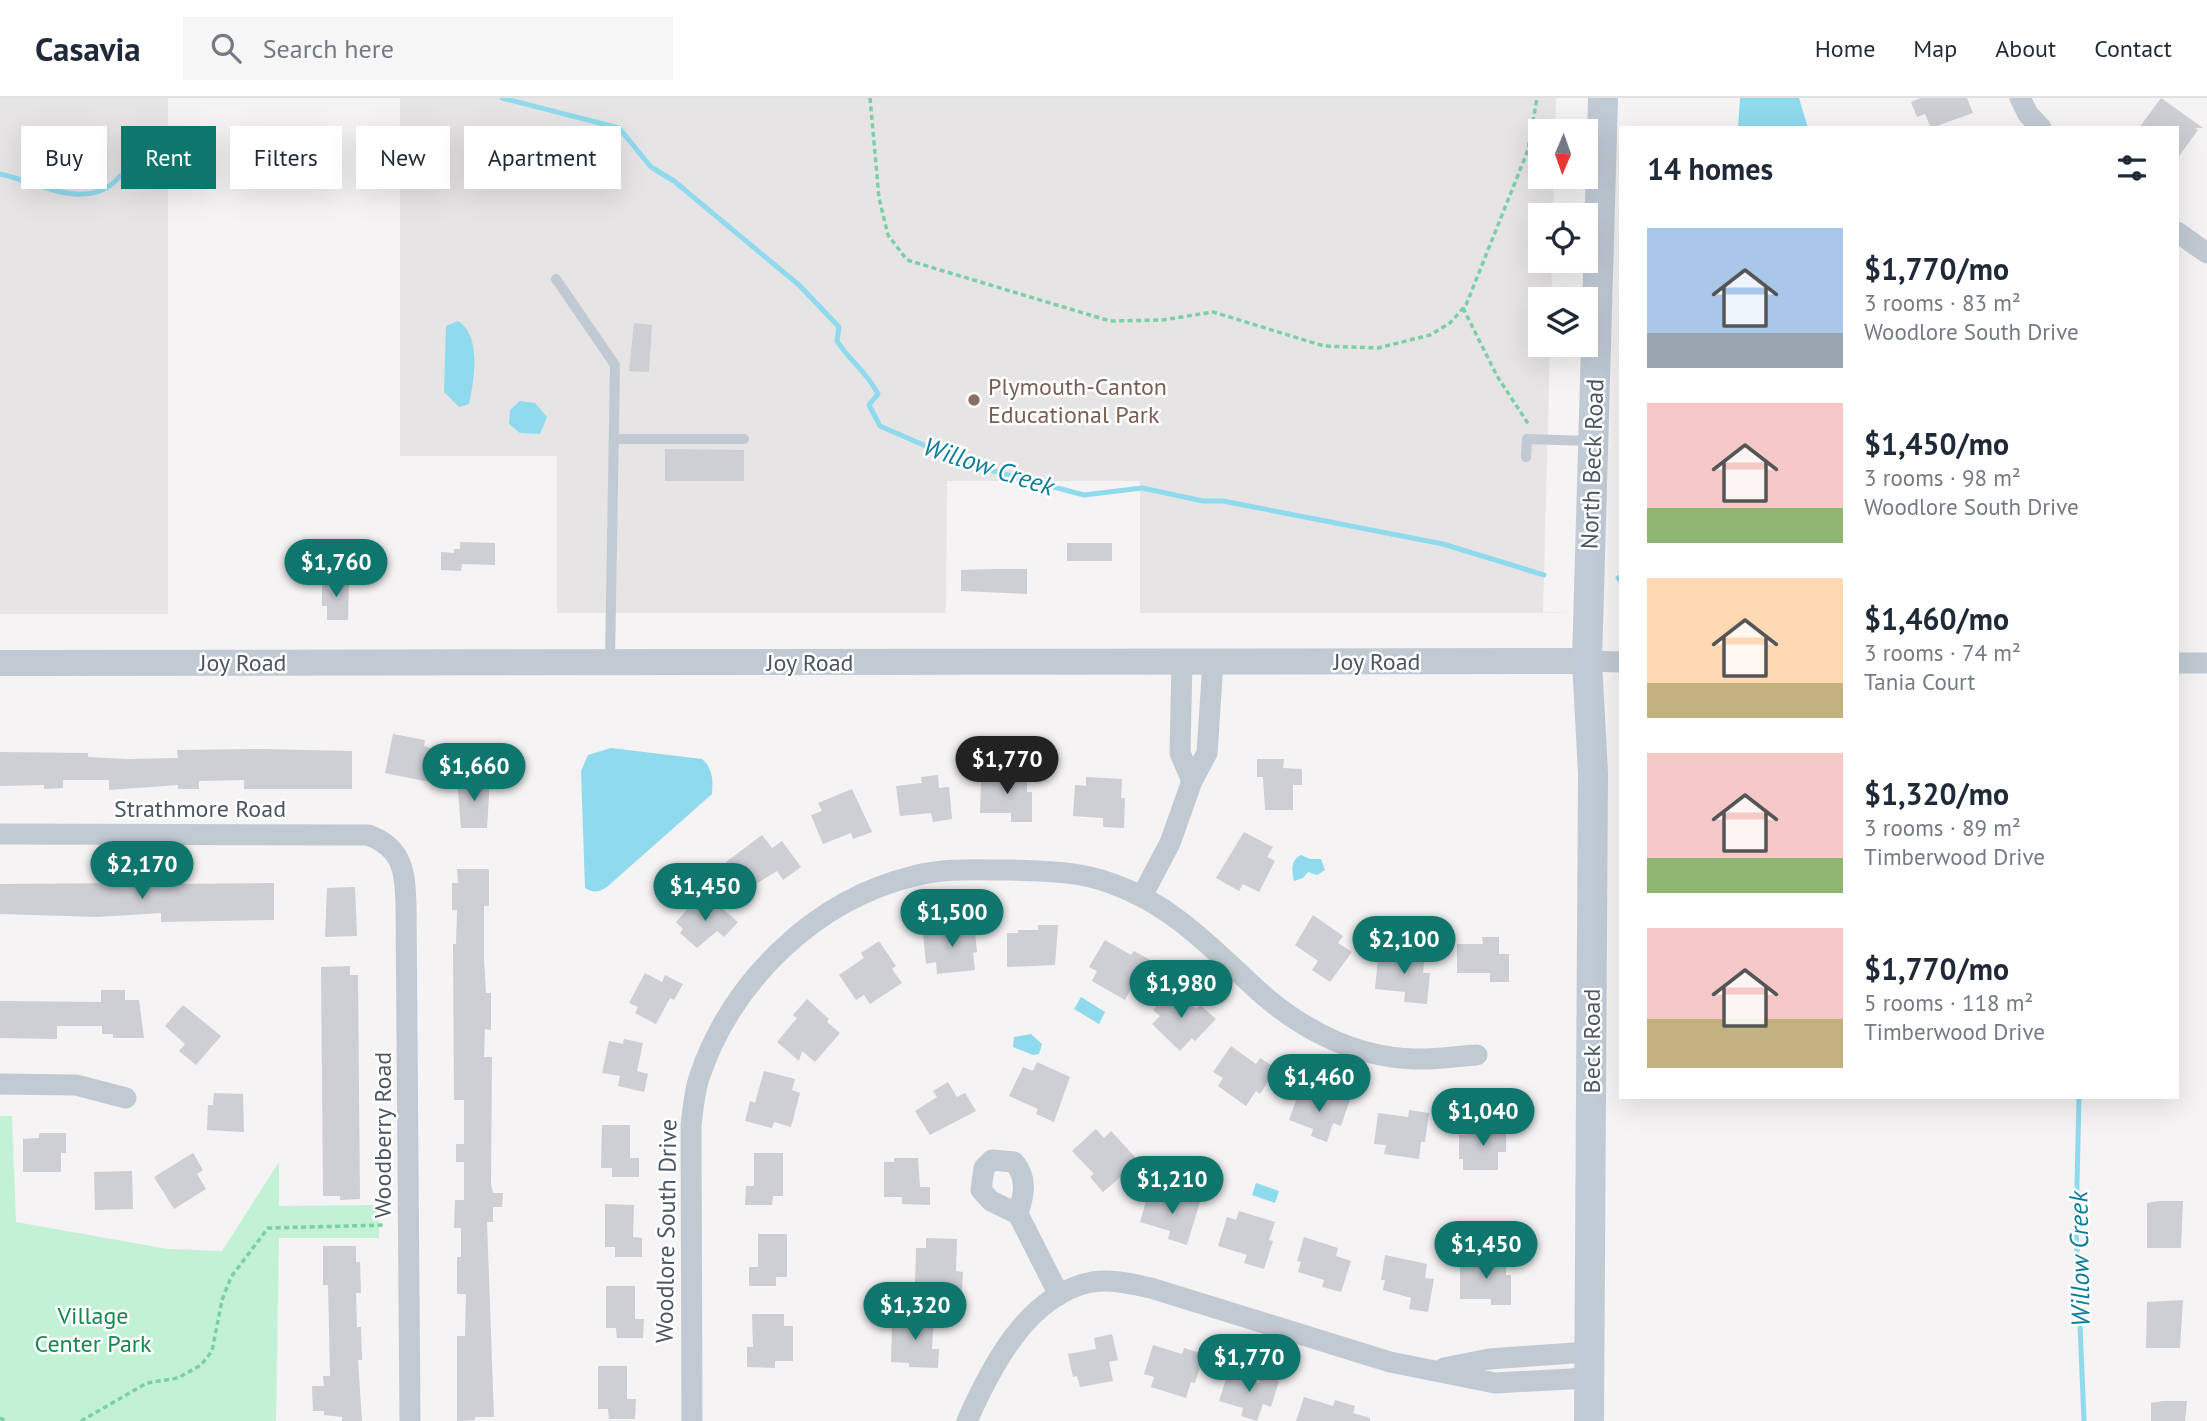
<!DOCTYPE html>
<meta charset="utf-8">
<style>
body{margin:0;font-family:"PT Sans",sans-serif;background:#f6f6f7;color:#1f2937;height:100vh;display:flex;flex-direction:column;font-size:26px;white-space:nowrap}
*{box-sizing:border-box;margin:0}
p{font-size:23px;color:#747a83}
.icon{flex:none;width:38px;height:38px;fill:none;stroke:currentColor;stroke-width:2;stroke-linecap:round;stroke-linejoin:round}
.map{position:relative;flex:1;overflow:hidden}
.panel{position:absolute;left:1619px;top:28px;width:560px;height:973px;display:flex;flex-direction:column;background:#fff;border-radius:0px;box-shadow:0 7px 28px #0002}
.panel>*{flex:none}
.top-card{position:absolute;left:21px;top:28px;width:665px;height:63px;display:flex;gap:14px}
.needle{width:46px;rotate:182deg}
.tools{position:absolute;left:1528px;top:21px;display:grid;gap:14px}
.tools a{display:grid;place-items:center;width:70px;height:70px;border-radius:0px;background:#fff;box-shadow:0 7px 28px #0002;font-size:35px}
.price{position:absolute;translate:-50% -60px;padding:0 16px;border-radius:24px;background:#0f766e;color:#fff;font-size:23px;line-height:46px;filter:drop-shadow(0 2px 4px #0008)}
.price::after{content:'';position:absolute;left:50%;top:42px;width:21px;height:16px;margin-left:-10px;background:inherit;clip-path:polygon(0 0,100% 0,50% 100%)}
.price.on{background:#222;color:#fff}
ul{padding:0;list-style:none}
li{display:flex;align-items:center;gap:21px;height:175px;padding:0 28px}
li span{display:grid;place-items:center;flex:none;width:196px;height:140px;border-radius:0px;color:#555}
li>.icon{margin-inline-start:auto}
span .icon{width:84px;height:84px;fill:#fffc;stroke-width:1}
li b{font-size:30px}
h2{display:flex;justify-content:space-between;align-items:center;height:84px;padding:0 28px;font-size:30px}
.pill{padding:0 24px;border-radius:0px;background:#fff;box-shadow:0 7px 28px #0002;font-size:24px;line-height:63px}
.pill.on{background:#0f766e;color:#fff}
header{display:flex;align-items:center;gap:42px;box-sizing:border-box;height:98px;padding:0 35px;background:#fff;border-bottom:2px solid #e0e1e3}
header strong{font-size:33px}
nav{display:flex;gap:38px;margin-inline-start:auto;font-size:24px}
.search{width:490px;height:63px;background:#f6f6f7;display:flex;align-items:center;gap:18px;box-sizing:border-box;padding:0 24px;border-radius:0px;color:#747a83;font-size:26px}
.map>svg:first-child{display:block}
.education{fill:#e6e4e5}
.green{fill:#c3f1d5}
.water{fill:#90daee}
.lines{fill:none;stroke-linecap:round;stroke-linejoin:round}
.stream{stroke:#90daee;stroke-width:5}
.building{fill:#cdcfd5}
.path{stroke:#7ad0a6;stroke-width:3.5;stroke-dasharray:5 3.5;stroke-linecap:butt}
.service{stroke:#c1cad2;stroke-width:10}
.minor{stroke:#c1cad2;stroke-width:21}
.tertiary{stroke:#c1cad2;stroke-width:26}
.secondary{stroke:#c1cbd6;stroke-width:30}
.education-dot{fill:#8d6e63;stroke:#fff;stroke-width:2.5}
.labels{text-anchor:middle;dominant-baseline:central;stroke-width:5;stroke-linejoin:round;paint-order:stroke}
.education-label{font-size:24px;fill:#785e54;stroke:#fff;text-anchor:start}
.street-label{font-size:24px;fill:#4a5661;stroke:#fff}
.park-label{font-size:24px;fill:#17864f;stroke:#fff}
.water-label{font-size:26px;font-style:italic;fill:#0c7c9b;stroke:#fff}
</style>
<header>
<strong>Casavia</strong>
<div class="search"><svg class="icon" aria-label="search" viewBox="0 0 24 24"><circle cx="10" cy="10" r="6"/><path d="M15 15l6 6"/></svg>Search here</div>
<nav><a>Home</a><a>Map</a><a>About</a><a>Contact</a></nav>
</header>
<div class="map">
<svg width="2207" height="1323" viewBox="0 0 2207 1323">
<rect width="100%" height="100%" fill="#f5f3f3"/>
<g class="education">
<rect x="0" y="0" width="168" height="516"/>
<polygon points="400,0 1556,0 1555,33 1540,33 1540,79 1554,79 1553,117 1540,117 1540,163 1552,163 1551,201 1540,201 1540,247 1550,247 1543,514 1572,515 1140,515 1140,383 947,383 946,515 557,515 557,358 400,358"/>
</g>
<polygon class="green" points="0,1018 12,1018 16,1124 168,1151 222,1153 279,1064 279,1108 379,1107 379,1140 279,1140 276,1323 0,1323"/>
<g class="water">
<polygon points="1740,0 1799,0 1808,30 1738,30"/>
<path d="M458,223C482,238 474,283 469,306L459,309L444,294L446,228Z"/>
<polygon points="520,303 535,305 547,319 540,336 520,335 509,326 510,312"/>
<path d="M611,650L702,661C713,670 713,683 712,696L608,788C600,794 595,796 585,790L581,673L588,657Z"/>
<path d="M1301,757L1310,761H1321L1325,772L1317,777L1308,774L1303,780L1294,783C1292,774 1290,762 1301,757Z"/>
<polygon points="1081,899 1105,914 1099,926 1074,911"/>
<polygon points="1031,936 1042,946 1039,956 1033,957 1013,949 1014,939"/>
<polygon points="1256,1085 1279,1093 1275,1105 1252,1097"/>
</g>
<g class="lines">
<g class="stream">
<path d="M502,0L619,30L651,69L674,83L799,187L839,229L837,243C851,265 865,271 878,296L869,307L880,328L967,366L1084,397L1142,390L1203,403H1223L1443,446L1544,477"/>
<path d="M0,76C38,84 89,116 120,78"/>
<polyline points="1618,480 1620,482"/>
<polyline points="2079,999 2076,1129 2084,1323"/>
</g>
</g>
<g class="building">
<polygon points="1921,0 1967,0 1973,15 1931,30 1925,16 1917,19 1911,4"/>
<polygon points="2161,0 2203,30 2195,30 2198,32 2177,61 2177,30 2139,30"/>
<polygon points="634,225 652,227 649,274 629,273"/>
<polygon points="665,351 744,352 744,383 665,383"/>
<polygon points="460,444 495,445 495,467 462,466 461,473 441,472 441,454 454,455 454,451 460,451"/>
<rect x="1067" y="445" width="45" height="18"/>
<polygon points="994,471 1027,471 1027,496 961,493 961,472"/>
<polygon points="335,479 349,479 348,522 327,522 327,508 322,508 322,484 335,484"/>
<polygon points="393,636 425,642 424,648 440,653 434,685 385,675"/>
<polygon points="263,651 352,653 352,691 244,691 244,682 199,683 199,691 178,691 178,687 109,692 109,682 63,682 63,690 44,691 44,687 0,688 0,654 88,655 88,659 127,661 178,660 177,652"/>
<polygon points="1257,661 1284,661 1283,670 1302,671 1302,687 1293,687 1293,712 1265,712 1263,679 1257,679"/>
<polygon points="992,674 1027,675 1027,694 1032,694 1032,724 1011,724 1011,715 980,715 981,683 992,683"/>
<polygon points="938,677 939,690 949,689 952,721 933,724 931,715 900,718 896,688 922,685 921,679"/>
<polygon points="1086,679 1122,681 1121,700 1125,700 1124,730 1103,729 1103,720 1073,718 1075,687 1086,688"/>
<polygon points="457,681 490,681 487,730 461,730"/>
<polygon points="852,691 872,734 853,741 851,735 823,746 811,717 822,713 818,705"/>
<polygon points="1244,734 1273,749 1267,759 1275,763 1259,794 1243,786 1239,793 1216,780"/>
<polygon points="762,737 772,750 782,743 801,769 783,782 777,773 751,789 746,782 742,785 726,764"/>
<polygon points="457,771 489,771 489,808 484,808 484,859 486,895 491,895 491,932 485,931 484,959 492,959 491,1086 493,1095 503,1095 502,1109 493,1109 493,1124 487,1124 494,1319 475,1319 475,1322 457,1323 457,1238 465,1238 466,1196 457,1196 457,1159 461,1159 461,1130 454,1130 455,1102 464,1102 464,1064 456,1064 456,1046 464,1046 464,1002 454,1002 453,846 456,846 457,812 452,812 452,785 458,785"/>
<polygon points="135,785 135,789 162,789 162,786 274,785 274,822 161,824 161,815 98,819 0,816 0,786"/>
<polygon points="355,789 357,838 325,839 327,790"/>
<polygon points="697,800 712,813 717,806 738,824 724,839 717,833 697,850 680,835 683,831 676,824"/>
<polygon points="1313,817 1343,838 1338,845 1352,854 1330,884 1312,872 1318,863 1295,847"/>
<polygon points="974,824 977,854 973,855 975,872 937,876 936,864 926,866 923,835 954,832 953,827"/>
<polygon points="1038,827 1058,827 1055,867 1007,869 1007,835 1018,835 1018,832 1038,832"/>
<polygon points="1482,839 1499,839 1499,856 1509,856 1509,884 1490,884 1490,875 1457,875 1457,846 1483,846"/>
<polygon points="1105,842 1131,857 1134,853 1152,863 1137,889 1133,887 1125,902 1092,883 1097,873 1089,869"/>
<polygon points="879,843 896,868 892,871 902,885 870,906 864,897 856,902 839,877 864,860 861,855"/>
<polygon points="1391,852 1425,856 1423,875 1430,875 1427,906 1404,904 1405,894 1375,891 1378,860 1390,861"/>
<polygon points="350,868 350,877 358,877 360,1101 340,1102 340,1098 323,1098 321,869"/>
<polygon points="645,875 662,884 665,877 683,886 674,902 670,900 656,926 635,915 638,909 629,905"/>
<polygon points="1174,889 1196,911 1200,907 1216,921 1195,943 1192,940 1180,953 1152,926 1160,918 1153,912"/>
<polygon points="101,892 125,892 125,902 139,902 144,940 113,940 113,936 102,936 102,928 57,928 57,941 0,940 0,903 101,904"/>
<polygon points="807,901 829,921 827,924 840,935 815,964 802,953 799,963 777,944 797,920 793,917"/>
<polygon points="183,907 221,938 196,967 179,953 185,946 165,928"/>
<polygon points="624,941 643,945 637,973 648,976 644,994 618,988 620,978 602,975 609,943 623,946"/>
<polygon points="1231,948 1256,966 1260,960 1277,971 1260,996 1256,993 1246,1008 1218,988 1223,980 1213,974"/>
<polygon points="1037,964 1070,979 1054,1024 1036,1016 1038,1011 1009,998 1023,969 1033,973"/>
<polygon points="764,973 795,981 792,992 800,995 791,1029 774,1024 772,1030 745,1023 750,1003 755,1005"/>
<polygon points="948,984 957,999 965,995 976,1013 930,1037 915,1013 937,999 933,993"/>
<polygon points="1299,994 1329,1003 1332,996 1350,1002 1341,1028 1333,1025 1327,1044 1311,1038 1313,1031 1289,1022"/>
<polygon points="214,995 243,996 244,1034 207,1032 208,1007 213,1007"/>
<polygon points="1409,1012 1429,1015 1425,1044 1421,1044 1419,1061 1384,1056 1386,1047 1374,1046 1378,1015 1408,1019"/>
<polygon points="1486,1025 1506,1025 1506,1054 1498,1054 1498,1072 1463,1072 1463,1061 1459,1061 1459,1037 1487,1034"/>
<polygon points="602,1027 630,1027 630,1060 639,1060 639,1079 612,1079 612,1070 601,1070"/>
<polygon points="1096,1031 1104,1040 1111,1033 1135,1059 1122,1072 1125,1075 1103,1094 1090,1079 1094,1076 1072,1053"/>
<polygon points="39,1035 66,1035 66,1055 61,1055 61,1074 23,1074 23,1041 39,1040"/>
<polygon points="193,1055 203,1072 197,1076 206,1091 174,1111 154,1079"/>
<polygon points="754,1055 783,1055 783,1098 773,1098 772,1107 745,1107 746,1088 754,1088"/>
<polygon points="894,1060 918,1060 920,1089 930,1089 930,1107 902,1106 902,1099 884,1099 884,1064 894,1064"/>
<polygon points="132,1073 133,1111 95,1112 94,1074"/>
<polygon points="1148,1096 1173,1104 1175,1097 1200,1104 1187,1147 1168,1141 1170,1133 1140,1124"/>
<polygon points="2159,1103 2183,1103 2181,1150 2147,1150 2147,1105"/>
<polygon points="605,1106 634,1107 633,1139 642,1140 642,1159 615,1159 615,1149 605,1149"/>
<polygon points="1239,1113 1275,1124 1269,1142 1273,1143 1264,1171 1244,1165 1247,1157 1218,1148 1227,1119 1236,1122"/>
<polygon points="758,1136 787,1136 787,1179 776,1179 776,1188 749,1188 749,1169 758,1169"/>
<polygon points="1304,1139 1338,1150 1336,1158 1351,1163 1341,1194 1322,1189 1324,1182 1298,1174 1301,1164 1297,1163"/>
<polygon points="926,1140 957,1141 956,1173 963,1174 962,1193 933,1192 933,1187 915,1187 916,1150 926,1150"/>
<polygon points="323,1148 356,1148 356,1164 360,1164 361,1195 356,1195 357,1229 361,1229 362,1262 358,1262 362,1323 342,1323 342,1319 324,1317 324,1313 313,1313 312,1288 324,1288 323,1278 330,1278 328,1187 323,1187"/>
<polygon points="1385,1157 1427,1166 1425,1180 1434,1181 1428,1214 1409,1211 1411,1200 1383,1192 1385,1182 1381,1182"/>
<polygon points="1470,1159 1506,1159 1506,1177 1511,1177 1511,1207 1491,1207 1491,1201 1460,1201 1460,1169 1470,1169"/>
<polygon points="606,1188 635,1188 635,1221 644,1221 643,1240 617,1240 616,1230 606,1230"/>
<polygon points="2183,1202 2180,1250 2146,1250 2147,1204"/>
<polygon points="752,1216 784,1216 784,1228 793,1228 793,1263 775,1263 775,1270 747,1269 747,1249 753,1249"/>
<polygon points="902,1217 934,1218 932,1251 939,1251 938,1270 909,1269 909,1265 891,1264 892,1227 902,1227"/>
<polygon points="1112,1236 1118,1262 1109,1264 1113,1283 1080,1289 1077,1278 1073,1279 1068,1256 1096,1251 1094,1240"/>
<polygon points="1153,1247 1182,1256 1184,1250 1204,1256 1195,1285 1191,1284 1186,1300 1151,1289 1154,1279 1144,1276"/>
<polygon points="598,1268 627,1268 627,1301 636,1301 635,1321 609,1321 608,1311 598,1311"/>
<polygon points="1228,1275 1259,1285 1261,1277 1279,1283 1271,1309 1263,1306 1257,1323 1241,1318 1243,1310 1219,1303"/>
<polygon points="1304,1299 1333,1308 1335,1302 1355,1308 1353,1315 1370,1320 1370,1323 1296,1323"/>
<polygon points="2163,1303 2187,1303 2185,1323 2151,1323 2151,1305"/>
</g>
<g class="lines">
<g class="path">
<polyline points="870,0 879,100 888,137 907,162 1110,223 1162,222 1213,214 1324,248 1378,250 1430,237 1450,225 1466,207 1528,52 1537,0"/>
<polyline points="1463,210 1497,278 1529,327"/>
<polyline points="0,1320 6,1323"/>
<polyline points="81,1323 147,1285 178,1280 201,1267 212,1253 222,1202 231,1179 268,1130 386,1127"/>
</g>
<g class="service">
<polyline points="556,181 615,267 610,563"/>
<polyline points="614,341 744,341"/>
<polyline points="1526,359 1527,341 1590,343"/>
</g>
<g class="minor">
<polyline points="2020,0 2028,16 2041,30"/>
<polyline points="2177,134 2207,155"/>
<polyline points="1587,563 1620,564"/>
<polyline points="1182,564 1180,655 1192,683"/>
<polyline points="2177,565 2207,565"/>
<path d="M0,736L368,737C404,750 405,775 406,809L410,1323"/>
<polyline points="1142,798 1170,745 1192,683 1207,655 1213,564"/>
<polyline points="0,986 76,987 126,1000"/>
<path d="M1018,1116C1024,1096 1028,1081 1014,1064L992,1062L984,1070L981,1092L991,1103L1018,1116L1059,1197"/>
<polyline points="1444,1270 1489,1261 1588,1254"/>
<path d="M692,1323L691,1027C693,1012 694,995 699,980C731,884 814,802 914,778C944,770 977,772 1009,772C1044,773 1080,773 1113,786C1170,806 1210,848 1253,888C1297,929 1352,959 1414,961C1435,962 1456,958 1477,957"/>
<path d="M967,1323C991,1269 1028,1196 1092,1184C1112,1181 1132,1186 1151,1190L1390,1264L1495,1285L1588,1280"/>
</g>
<polyline class="tertiary" points="0,565 1587,563"/>
<polyline class="secondary" points="1589,1323 1593,675 1587,563 1603,0"/>
</g>
<circle class="education-dot" cx="974" cy="302" r="7"/>
<g class="labels">
<g class="education-label">
<text x="988" y="288">Plymouth-Canton<tspan x="988" dy="28">Educational Park</tspan></text>
</g>
<g class="street-label">
<text transform="translate(1592 366) rotate(-88)">North Beck Road</text>
<text x="1377" y="563">Joy Road</text>
<text x="243" y="564">Joy Road</text>
<text x="810" y="564">Joy Road</text>
<text x="200" y="710">Strathmore Road</text>
<text transform="translate(1591 943) rotate(-90)">Beck Road</text>
<text transform="translate(382 1037) rotate(-90)">Woodberry Road</text>
<text transform="translate(666 1133) rotate(-89)">Woodlore South Drive</text>
</g>
<g class="park-label">
<text x="93" y="1217">Village<tspan x="93" dy="28">Center Park</tspan></text>
</g>
<g class="water-label">
<text transform="translate(989 368) rotate(18)">Willow Creek</text>
<text transform="translate(2079 1161) rotate(-91)">Willow Creek</text>
</g>
</g>
</svg>
<div class="tools">
<a><svg class="needle" viewBox="-14 -14 28 28"><path d="M0-13l5 13h-10z" fill="#e53935"/><path d="M0 13l5-13h-10z" fill="#747a83"/></svg></a>
<a><svg class="icon" aria-label="locate" viewBox="0 0 24 24"><circle cx="12" cy="12" r="6"/><path d="M12 2v4M12 18v4M2 12h4M18 12h4"/></svg></a>
<a><svg class="icon" aria-label="layers" viewBox="0 0 24 24"><path d="M12 4l9 5-9 5-9-5zM3 14l9 5 9-5"/></svg></a>
</div>
<b class="price" style="left:336px;top:501px">$1,760</b>
<b class="price on" style="left:1007px;top:698px">$1,770</b>
<b class="price" style="left:474px;top:705px">$1,660</b>
<b class="price" style="left:142px;top:803px">$2,170</b>
<b class="price" style="left:705px;top:825px">$1,450</b>
<b class="price" style="left:952px;top:851px">$1,500</b>
<b class="price" style="left:1404px;top:878px">$2,100</b>
<b class="price" style="left:1181px;top:922px">$1,980</b>
<b class="price" style="left:1319px;top:1016px">$1,460</b>
<b class="price" style="left:1483px;top:1050px">$1,040</b>
<b class="price" style="left:1172px;top:1118px">$1,210</b>
<b class="price" style="left:1486px;top:1183px">$1,450</b>
<b class="price" style="left:915px;top:1244px">$1,320</b>
<b class="price" style="left:1249px;top:1296px">$1,770</b>
<div class="top-card">
<a class="pill">Buy</a>
<a class="pill on">Rent</a>
<a class="pill">Filters</a>
<a class="pill">New</a>
<a class="pill">Apartment</a>
</div>
<section class="panel">
<h2>14 homes<svg class="icon" aria-label="filters" viewBox="0 0 24 24"><path d="M4 7h16M4 17h16"/><circle cx="9" cy="7" r="2"/><circle cx="15" cy="17" r="2"/></svg></h2>
<ul>
<li><span style="background:linear-gradient(#a9c7e8 75%,#9aa5b1 0)"><svg class="icon" aria-label="home" viewBox="0 0 24 24"><path d="M3 11l9-7 9 7M6 9v11h12V9"/></svg></span><div><b>$1,770/mo</b><p>3 rooms · 83 m²</p><p>Woodlore South Drive</p></div></li>
<li><span style="background:linear-gradient(#f6c9c9 75%,#8fb573 0)"><svg class="icon" aria-label="home" viewBox="0 0 24 24"><path d="M3 11l9-7 9 7M6 9v11h12V9"/></svg></span><div><b>$1,450/mo</b><p>3 rooms · 98 m²</p><p>Woodlore South Drive</p></div></li>
<li><span style="background:linear-gradient(#ffd9b3 75%,#c2b280 0)"><svg class="icon" aria-label="home" viewBox="0 0 24 24"><path d="M3 11l9-7 9 7M6 9v11h12V9"/></svg></span><div><b>$1,460/mo</b><p>3 rooms · 74 m²</p><p>Tania Court</p></div></li>
<li><span style="background:linear-gradient(#f6c9c9 75%,#8fb573 0)"><svg class="icon" aria-label="home" viewBox="0 0 24 24"><path d="M3 11l9-7 9 7M6 9v11h12V9"/></svg></span><div><b>$1,320/mo</b><p>3 rooms · 89 m²</p><p>Timberwood Drive</p></div></li>
<li><span style="background:linear-gradient(#f6c9c9 65%,#c2b280 0)"><svg class="icon" aria-label="home" viewBox="0 0 24 24"><path d="M3 11l9-7 9 7M6 9v11h12V9"/></svg></span><div><b>$1,770/mo</b><p>5 rooms · 118 m²</p><p>Timberwood Drive</p></div></li>
</ul>
</section>
</div>
